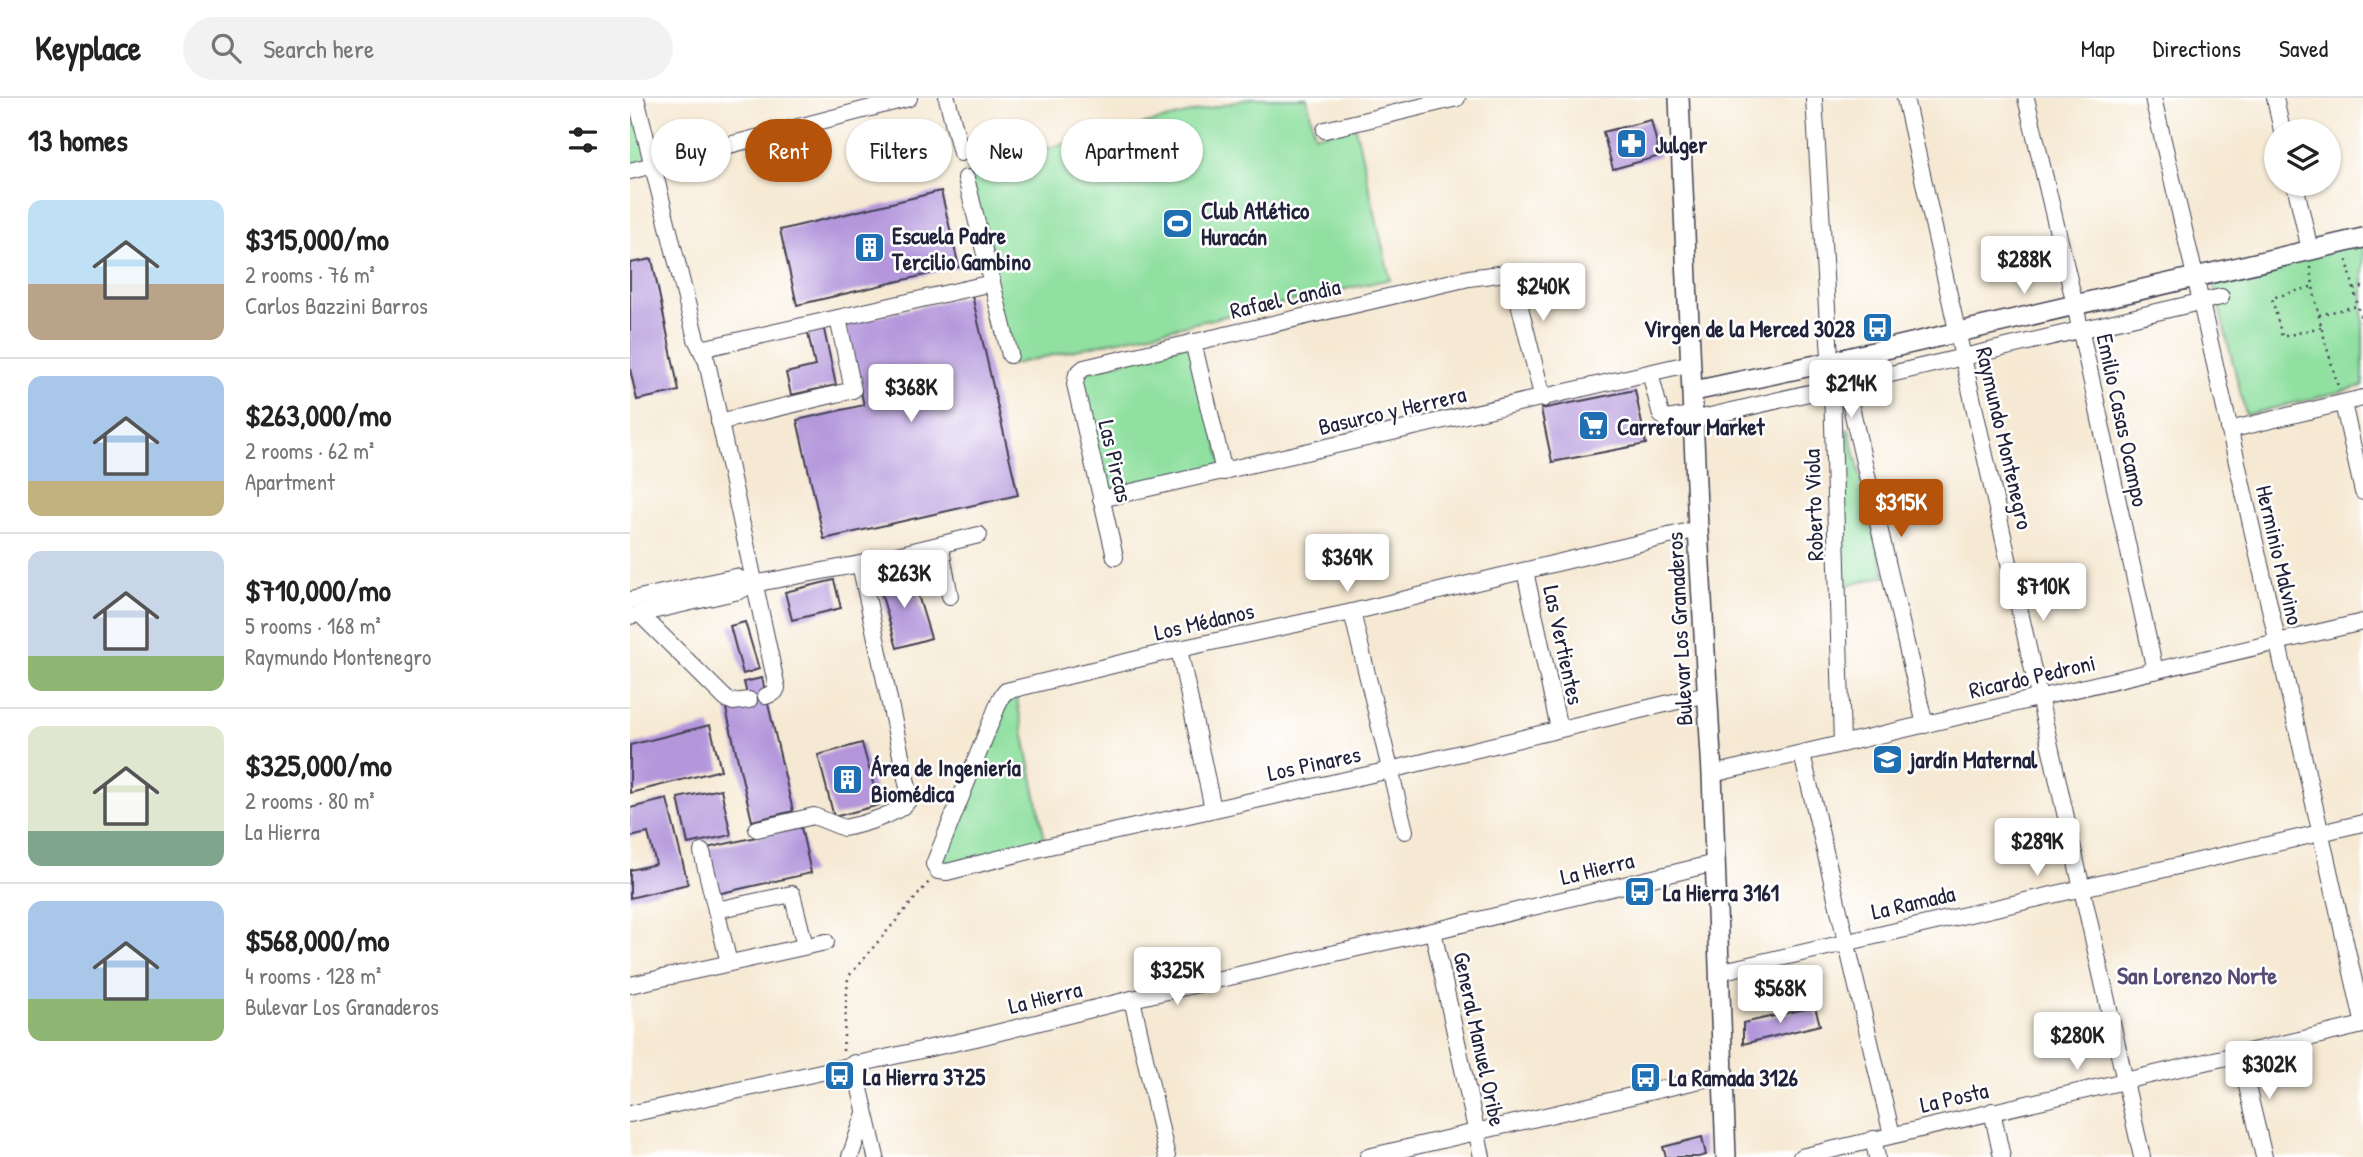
<!DOCTYPE html>
<meta charset="utf-8">
<style>
body{margin:0;font-family:"Patrick Hand",sans-serif;background:#f2f2f2;color:#222;height:100vh;display:flex;flex-direction:column;font-size:26px;white-space:nowrap}
*{box-sizing:border-box;margin:0}
p{font-size:23px;color:#767676}
.icon{flex:none;width:38px;height:38px;fill:none;stroke:currentColor;stroke-width:2;stroke-linecap:round;stroke-linejoin:round}
.map{position:relative;flex:1;overflow:hidden}
.details{display:flex;flex-direction:column;background:#fff;width:630px}
.details>*{flex:none}
.banner{position:absolute;left:21px;top:21px;width:665px;height:63px;display:flex;gap:14px}
.controls{position:absolute;left:1634px;top:21px;display:grid;gap:14px}
.controls a{display:grid;place-items:center;width:77px;height:77px;border-radius:50%;background:#fff;box-shadow:0 2px 5px #0004;font-size:35px}
.price{position:absolute;translate:-50% -60px;padding:0 16px;border-radius:7px;background:#fff;color:#222;font-size:23px;line-height:46px;filter:drop-shadow(0 2px 4px #0008)}
.price::after{content:'';position:absolute;left:50%;top:42px;width:21px;height:16px;margin-left:-10px;background:inherit;clip-path:polygon(0 0,100% 0,50% 100%)}
.price.active{background:#b45309;color:#fff}
ul{padding:0;list-style:none}
li{display:flex;align-items:center;gap:21px;height:175px;padding:0 28px}
li+li{border-top:2px solid #e0e0e0}
li span{display:grid;place-items:center;flex:none;width:196px;height:140px;border-radius:14px;color:#555}
li>.icon{margin-inline-start:auto}
span .icon{width:84px;height:84px;fill:#fffc;stroke-width:1}
li b{font-size:30px}
h2{display:flex;justify-content:space-between;align-items:center;height:84px;padding:0 28px;font-size:30px}
.chip{padding:0 24px;border-radius:32px;background:#fff;box-shadow:0 2px 5px #0004;font-size:24px;line-height:63px}
.chip.active{background:#b45309;color:#fff}
header{display:flex;align-items:center;gap:42px;box-sizing:border-box;height:98px;padding:0 35px;background:#fff;border-bottom:2px solid #e0e0e0}
header strong{font-size:33px}
nav{display:flex;gap:38px;margin-inline-start:auto;font-size:24px}
.search{width:490px;height:63px;background:#f2f2f2;display:flex;align-items:center;gap:18px;box-sizing:border-box;padding:0 24px;border-radius:38px;color:#767676;font-size:26px}
main{display:flex;flex:1;min-height:0}
.map>svg:first-child{display:block}
.green{fill:#90e0a0;stroke:#59816e;stroke-width:2}
.building{fill:#b497db}
.lines{fill:none;stroke-linecap:round;stroke-linejoin:round}
.minor-casing{stroke:#424052;stroke-width:18}
.major-casing{stroke:#424052;stroke-width:22}
.path{stroke:#424052;stroke-width:2.5;stroke-dasharray:2 5;stroke-linecap:butt}
.minor{stroke:#fff;stroke-width:16}
.major{stroke:#fff;stroke-width:19}
.labels{text-anchor:middle;dominant-baseline:central;stroke-width:5;stroke-linejoin:round;paint-order:stroke}
.poi-label{font-size:23px;font-weight:bold;fill:#22223b;stroke:#fff;text-anchor:start}
.street-label{font-size:23px;fill:#22223b;stroke:#fff}
.neighbourhood-label{font-size:24px;font-weight:bold;fill:#554b73;stroke:#fff}
</style>
<header>
<strong>Keyplace</strong>
<div class="search"><svg class="icon" aria-label="search" viewBox="0 0 24 24"><circle cx="10" cy="10" r="6"/><path d="M15 15l6 6"/></svg>Search here</div>
<nav><a>Map</a><a>Directions</a><a>Saved</a></nav>
</header>
<main>
<section class="details">
<h2>13 homes<svg class="icon" aria-label="filters" viewBox="0 0 24 24"><path d="M4 7h16M4 17h16"/><circle cx="9" cy="7" r="2"/><circle cx="15" cy="17" r="2"/></svg></h2>
<ul>
<li><span style="background:linear-gradient(#bfe0f5 60%,#b9a48a 0)"><svg class="icon" aria-label="home" viewBox="0 0 24 24"><path d="M3 11l9-7 9 7M6 9v11h12V9"/></svg></span><div><b>$315,000/mo</b><p>2 rooms · 76 m²</p><p>Carlos Bazzini Barros</p></div></li>
<li><span style="background:linear-gradient(#a9c7e8 75%,#c2b280 0)"><svg class="icon" aria-label="home" viewBox="0 0 24 24"><path d="M3 11l9-7 9 7M6 9v11h12V9"/></svg></span><div><b>$263,000/mo</b><p>2 rooms · 62 m²</p><p>Apartment</p></div></li>
<li><span style="background:linear-gradient(#c9d6e8 75%,#8fb573 0)"><svg class="icon" aria-label="home" viewBox="0 0 24 24"><path d="M3 11l9-7 9 7M6 9v11h12V9"/></svg></span><div><b>$710,000/mo</b><p>5 rooms · 168 m²</p><p>Raymundo Montenegro</p></div></li>
<li><span style="background:linear-gradient(#dfe7d0 75%,#7fa58c 0)"><svg class="icon" aria-label="home" viewBox="0 0 24 24"><path d="M3 11l9-7 9 7M6 9v11h12V9"/></svg></span><div><b>$325,000/mo</b><p>2 rooms · 80 m²</p><p>La Hierra</p></div></li>
<li><span style="background:linear-gradient(#a9c7e8 70%,#8fb573 0)"><svg class="icon" aria-label="home" viewBox="0 0 24 24"><path d="M3 11l9-7 9 7M6 9v11h12V9"/></svg></span><div><b>$568,000/mo</b><p>4 rooms · 128 m²</p><p>Bulevar Los Granaderos</p></div></li>
</ul>
</section>
<div class="map">
<svg width="1733" height="1059" viewBox="0 0 1733 1059">
<rect width="100%" height="100%" fill="#fff"/>
<filter id="ink" filterUnits="userSpaceOnUse"><feTurbulence type="fractalNoise" baseFrequency=".0143" numOctaves="2"/><feDisplacementMap in="SourceGraphic" scale="14" xChannelSelector="R" yChannelSelector="G"/><feConvolveMatrix kernelMatrix="1 2 1 2 8 2 1 2 1" color-interpolation-filters="sRGB"/></filter>
<filter id="wash" filterUnits="userSpaceOnUse"><feTurbulence type="fractalNoise" baseFrequency=".00686" numOctaves="4" result="noise"/><feDisplacementMap in="SourceGraphic" scale="28" xChannelSelector="R" yChannelSelector="G"/><feGaussianBlur stdDeviation="1.57" result="paint"/><feColorMatrix in="noise" values="0 0 0 0 0 0 0 0 0 0 0 0 0 0 0 0 0 1.4 0 .05"/><feComposite in="paint" operator="in"/></filter>
<g filter="url(#wash)">
<rect width="100%" height="100%" fill="#f6e9d3"/>
<g class="green">
<polygon points="0,0 22,68 0,73"/>
<polygon points="621,0 677,0 685,37 725,28 760,181 379,267 337,70"/>
<polygon points="1733,144 1733,288 1616,317 1582,181"/>
<polygon points="563,244 594,374 472,402 447,276"/>
<polygon points="1219,331 1255,478 1209,489 1214,334"/>
<polygon points="386,598 415,742 318,766 312,762 376,606"/>
</g>
<g id="blocks">
<g class="building">
<polygon points="1021,22 1030,58 983,71 973,34"/>
<polygon points="311,93 329,169 167,207 150,132"/>
<polygon points="22,161 49,293 7,302 0,271 0,165"/>
<polygon points="342,197 388,397 194,441 167,322 234,307 215,226"/>
<polygon points="193,227 206,287 161,297 156,275 185,268 177,231"/>
<polygon points="1005,292 1016,346 922,364 911,311"/>
<polygon points="281,474 301,540 267,550 248,484"/>
<polygon points="204,482 211,510 162,522 155,494"/>
<polygon points="115,524 129,571 113,576 100,528"/>
<polygon points="132,580 163,713 122,723 96,611 119,605 114,584"/>
<polygon points="80,627 91,672 0,695 0,647"/>
<polygon points="232,645 249,707 204,719 188,657"/>
<polygon points="91,691 101,737 58,746 48,700"/>
<polygon points="37,701 58,786 0,800 0,772 26,766 18,735 0,739 0,710"/>
<polygon points="171,729 181,775 87,796 77,750"/>
<polygon points="1185,909 1190,927 1113,946 1113,925"/>
<polygon points="1072,1039 1076,1057 1068,1059 1036,1059 1033,1049"/>
</g>
</g>
</g>
<g filter="url(#ink)">
<use href="#blocks" fill-opacity="0" stroke="#424052" stroke-width="2"/>
<g class="lines">
<defs>
<g id="minor">
<polyline points="6,0 66,241 77,264 147,590 145,594 136,598"/>
<polyline points="317,0 331,55"/>
<polyline points="1184,0 1202,291 1212,646"/>
<polyline points="1275,0 1512,1059"/>
<polyline points="1396,0 1445,207 1525,573"/>
<polyline points="1523,0 1565,178 1733,923"/>
<polyline points="1645,0 1652,33"/>
<polyline points="695,32 827,0"/>
<polyline points="0,73 279,0"/>
<polyline points="336,80 380,257"/>
<polyline points="1665,86 1680,152"/>
<polyline points="563,244 594,374"/>
<polyline points="71,251 362,185"/>
<polyline points="1214,261 1216,287 1295,627"/>
<polyline points="1020,275 1031,317 1037,321 1055,318"/>
<polyline points="1713,305 1733,394"/>
<polyline points="89,324 223,292 208,220"/>
<polyline points="1046,326 1591,199"/>
<polyline points="1599,332 1733,300"/>
<polyline points="471,401 1062,265"/>
<polyline points="1068,431 722,514 549,551 376,593 371,599 304,766 308,773 317,774 415,749 760,672 1077,596"/>
<polyline points="310,447 320,498"/>
<polyline points="485,459 445,286 447,276 454,270 839,180 876,175 881,177 884,185 913,301"/>
<polyline points="230,466 349,437"/>
<polyline points="895,473 929,631"/>
<polyline points="0,502 105,479 123,486"/>
<polyline points="722,514 775,733"/>
<polyline points="10,516 96,601 103,604 119,602"/>
<path d="M0,518L109,493L123,486L230,466L280,699C275,715 230,727 214,730L184,718L127,731"/>
<polyline points="549,551 583,711"/>
<polyline points="1172,656 1262,1037"/>
<polyline points="1082,676 1733,524"/>
<polyline points="72,754 86,812"/>
<polyline points="803,833 852,1059"/>
<polyline points="99,865 86,812 162,796 175,848"/>
<polyline points="1089,874 1733,725"/>
<polyline points="0,887 196,844"/>
<polyline points="502,901 537,1059"/>
<polyline points="1609,955 1634,1059"/>
<polyline points="224,965 246,1059"/>
<polyline points="1362,1013 1372,1059"/>
<polyline points="0,1016 346,940 502,901 803,833 1085,765"/>
<polyline points="1243,1041 1247,1059"/>
<polyline points="220,1059 235,1015"/>
<polyline points="738,1059 1092,977"/>
<polyline points="1171,1059 1733,927"/>
</g>
<g id="major">
<polyline points="1049,0 1068,431 1082,676 1096,1059"/>
<polyline points="1064,293 1200,264 1733,140"/>
</g>
</defs>
<use href="#minor" class="minor-casing"/>
<use href="#major" class="major-casing"/>
<g class="path">
<polyline points="1717,162 1733,230"/>
<path d="M1681,169C1684,211 1698,252 1709,292"/>
<polyline points="1681,189 1642,200 1652,239 1691,229"/>
<polyline points="1724,191 1733,189"/>
<polyline points="1689,217 1727,208"/>
<polyline points="213,953 218,879 299,784"/>
</g>
<use href="#minor" class="minor"/>
<use href="#major" class="major"/>
</g>
</g>
<defs>
<symbol id="pharmacy-square" viewBox="-11 -11 22 22"><rect x="-9" y="-9" width="18" height="18" rx="4" fill="#1f6fb2" stroke="#fff"/><path d="M-2-6h4v4h4v4h-4v4h-4v-4h-4v-4h4Z" fill="#fff"/></symbol>
<symbol id="stadium-square" viewBox="-11 -11 22 22"><rect x="-9" y="-9" width="18" height="18" rx="4" fill="#1f6fb2" stroke="#fff"/><path d="M0-5a6.5 5 0 1 0 0 10a6.5 5 0 1 0 0-10ZM-3.5-1.8h7v3.6h-7Z" fill="#fff"/></symbol>
<symbol id="building-square" viewBox="-11 -11 22 22"><rect x="-9" y="-9" width="18" height="18" rx="4" fill="#1f6fb2" stroke="#fff"/><path d="M-4-6H4V6H1V3H-1V6H-4ZM-2.5-4.3h1.7v1.8h-1.7ZM.8-4.3h1.7v1.8H.8ZM-2.5-1h1.7V.8h-1.7ZM.8-1h1.7V.8H.8Z" fill="#fff"/></symbol>
<symbol id="bus-square" viewBox="-11 -11 22 22"><rect x="-9" y="-9" width="18" height="18" rx="4" fill="#1f6fb2" stroke="#fff"/><path d="M-5-6H5V4H4V6H2V4H-2V6H-4V4H-5ZM-3.5-4V0h7V-4ZM-3.5 1.2v1.5H-2V1.2ZM2 1.2v1.5H3.5V1.2Z" fill="#fff"/></symbol>
<symbol id="supermarket-square" viewBox="-11 -11 22 22"><rect x="-9" y="-9" width="18" height="18" rx="4" fill="#1f6fb2" stroke="#fff"/><path d="M-6-5.5h2.5l.6 2H6L4.5 2H-2.5L-4.4-4H-6ZM-1.5 3.2a1.3 1.3 0 1 0 .1 0ZM3 3.2a1.3 1.3 0 1 0 .1 0Z" fill="#fff"/></symbol>
<symbol id="school-square" viewBox="-11 -11 22 22"><rect x="-9" y="-9" width="18" height="18" rx="4" fill="#1f6fb2" stroke="#fff"/><path d="M0-5L7-2L0 1L-7-2ZM-4 1L0 2.5L4 1V4Q0 6-4 4Z" fill="#fff"/></symbol>
</defs>
<g fill-rule="evenodd">
<use href="#pharmacy-square" x="984" y="28" width="35" height="35"/>
<use href="#stadium-square" x="530" y="108" width="35" height="35"/>
<use href="#building-square" x="222" y="132" width="35" height="35"/>
<use href="#bus-square" x="1230" y="212" width="35" height="35"/>
<use href="#supermarket-square" x="946" y="310" width="35" height="35"/>
<use href="#school-square" x="1240" y="644" width="35" height="35"/>
<use href="#building-square" x="200" y="664" width="35" height="35"/>
<use href="#bus-square" x="992" y="776" width="35" height="35"/>
<use href="#bus-square" x="192" y="960" width="35" height="35"/>
<use href="#bus-square" x="998" y="962" width="35" height="35"/>
</g>
<g class="labels">
<g class="poi-label">
<text x="1025" y="46">Julger</text>
<text x="571" y="112">Club Atlético<tspan x="571" dy="26">Huracán</tspan></text>
<text x="262" y="137">Escuela Padre<tspan x="262" dy="26">Tercilio Gambino</tspan></text>
<text x="1225" y="230" text-anchor="end">Virgen de la Merced 3028</text>
<text x="987" y="328">Carrefour Market</text>
<text x="1280" y="661">jardín Maternal</text>
<text x="241" y="669">Área de Ingeniería<tspan x="241" dy="26">Biomédica</tspan></text>
<text x="1033" y="794">La Hierra 3161</text>
<text x="233" y="978">La Hierra 3725</text>
<text x="1039" y="979">La Ramada 3126</text>
</g>
<g class="street-label">
<text transform="translate(655 200) rotate(-13)">Rafael Candia</text>
<text transform="translate(762 312) rotate(-13)">Basurco y Herrera</text>
<text transform="translate(1493 322) rotate(78)">Emilio Casas Ocampo</text>
<text transform="translate(1375 340) rotate(77)">Raymundo Montenegro</text>
<text transform="translate(486 363) rotate(77)">Las Pircas</text>
<text transform="translate(1183 407) rotate(-92)">Roberto Viola</text>
<text transform="translate(1650 457) rotate(77)">Herminio Malvino</text>
<text transform="translate(574 523) rotate(-13)">Los Médanos</text>
<text transform="translate(1049 531) rotate(-93)">Bulevar Los Granaderos</text>
<text transform="translate(934 547) rotate(78)">Las Vertientes</text>
<text transform="translate(1402 578) rotate(-13)">Ricardo Pedroni</text>
<text transform="translate(684 665) rotate(-12)">Los Pinares</text>
<text transform="translate(967 770) rotate(-14)">La Hierra</text>
<text transform="translate(1283 804) rotate(-13)">La Ramada</text>
<text transform="translate(415 899) rotate(-14)">La Hierra</text>
<text transform="translate(850 941) rotate(78)">General Manuel Oribe</text>
<text transform="translate(1324 999) rotate(-13)">La Posta</text>
</g>
<g class="neighbourhood-label">
<text x="1567" y="877">San Lorenzo Norte</text>
</g>
</g>
</svg>
<div class="controls">
<a><svg class="icon" aria-label="layers" viewBox="0 0 24 24"><path d="M12 4l9 5-9 5-9-5zM3 14l9 5 9-5"/></svg></a>
</div>
<b class="price" style="left:1394px;top:198px">$288K</b>
<b class="price" style="left:913px;top:225px">$240K</b>
<b class="price" style="left:1221px;top:322px">$214K</b>
<b class="price" style="left:281px;top:326px">$368K</b>
<b class="price active" style="left:1271px;top:441px">$315K</b>
<b class="price" style="left:717px;top:496px">$369K</b>
<b class="price" style="left:274px;top:512px">$263K</b>
<b class="price" style="left:1413px;top:525px">$710K</b>
<b class="price" style="left:1407px;top:780px">$289K</b>
<b class="price" style="left:547px;top:909px">$325K</b>
<b class="price" style="left:1150px;top:927px">$568K</b>
<b class="price" style="left:1447px;top:974px">$280K</b>
<b class="price" style="left:1639px;top:1003px">$302K</b>
<div class="banner">
<a class="chip">Buy</a>
<a class="chip active">Rent</a>
<a class="chip">Filters</a>
<a class="chip">New</a>
<a class="chip">Apartment</a>
</div>
</div>
</main>
